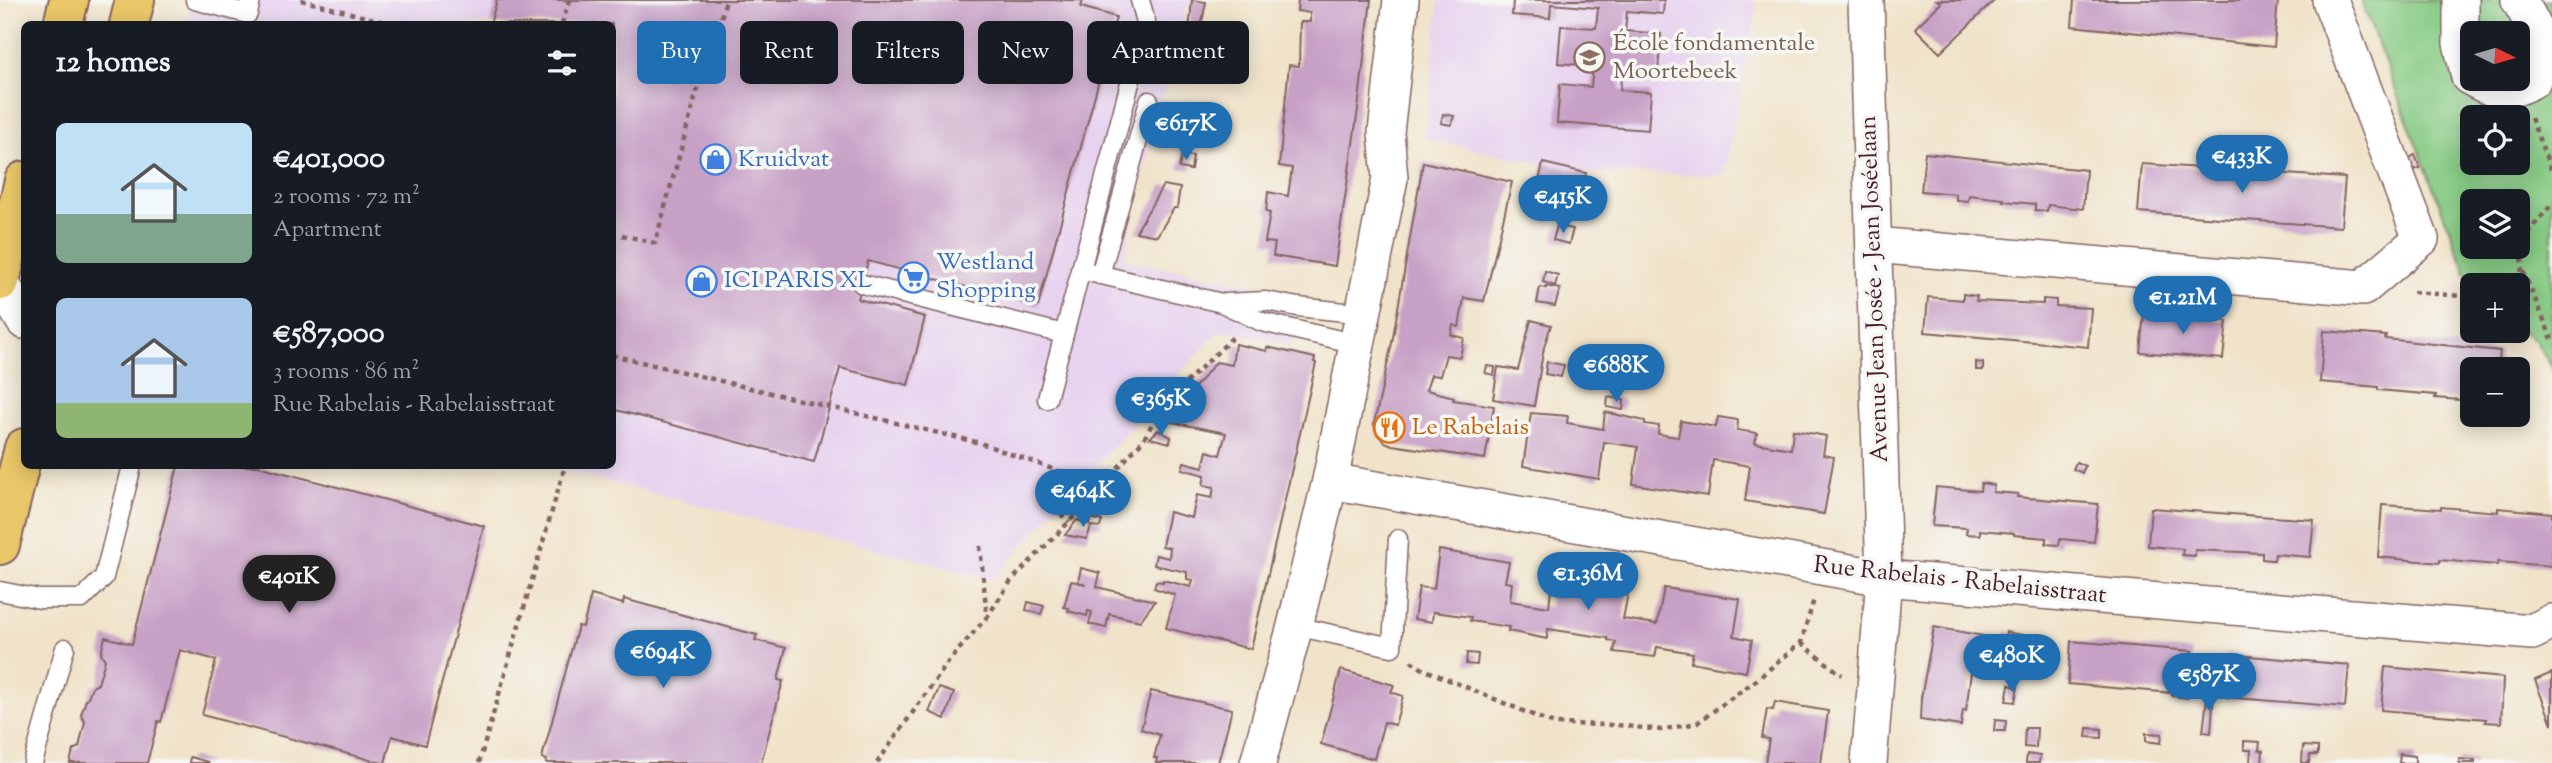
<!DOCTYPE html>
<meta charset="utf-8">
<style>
body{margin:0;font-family:"Sorts Mill Goudy",serif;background:#242831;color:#f1f3f6;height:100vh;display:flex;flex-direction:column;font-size:26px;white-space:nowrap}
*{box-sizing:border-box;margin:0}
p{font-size:23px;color:#9ea1a6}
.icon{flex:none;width:38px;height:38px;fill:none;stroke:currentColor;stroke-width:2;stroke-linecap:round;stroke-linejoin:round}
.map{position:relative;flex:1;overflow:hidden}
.details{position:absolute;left:21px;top:21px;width:595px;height:448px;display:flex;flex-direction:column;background:#171b24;border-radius:10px;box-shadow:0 4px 18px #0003}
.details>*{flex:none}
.guide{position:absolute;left:637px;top:21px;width:665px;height:63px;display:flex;gap:14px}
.needle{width:46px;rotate:95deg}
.fabs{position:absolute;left:2460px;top:21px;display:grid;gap:14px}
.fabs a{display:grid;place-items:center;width:70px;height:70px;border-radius:10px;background:#171b24;box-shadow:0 4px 18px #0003;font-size:35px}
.price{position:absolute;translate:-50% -60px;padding:0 16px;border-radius:24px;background:#1f6fb2;color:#fff;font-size:23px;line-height:46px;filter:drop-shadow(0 2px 4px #0008)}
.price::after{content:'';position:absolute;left:50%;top:42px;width:21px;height:16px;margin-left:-10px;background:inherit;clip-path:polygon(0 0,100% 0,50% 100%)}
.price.active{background:#222;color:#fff}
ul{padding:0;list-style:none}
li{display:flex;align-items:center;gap:21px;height:175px;padding:0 35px}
li span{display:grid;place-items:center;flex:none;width:196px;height:140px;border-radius:10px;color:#555}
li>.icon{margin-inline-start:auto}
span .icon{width:84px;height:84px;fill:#fffc;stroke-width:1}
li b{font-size:30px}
h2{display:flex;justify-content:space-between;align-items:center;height:84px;padding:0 35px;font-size:30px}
.tag{padding:0 24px;border-radius:10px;background:#171b24;box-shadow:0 4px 18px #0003;font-size:24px;line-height:63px}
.tag.active{background:#1f6fb2;color:#fff}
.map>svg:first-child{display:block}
.built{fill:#e7d2ef}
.green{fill:#87cb84;stroke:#687558;stroke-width:2;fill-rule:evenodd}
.building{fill:#c7a0c6}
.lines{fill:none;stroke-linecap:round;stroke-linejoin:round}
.service-casing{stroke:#846462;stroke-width:21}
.minor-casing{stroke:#846462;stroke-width:38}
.primary-casing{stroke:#846462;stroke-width:42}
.path{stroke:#846462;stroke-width:4.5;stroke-dasharray:5 5;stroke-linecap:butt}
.service{stroke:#fff;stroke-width:18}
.minor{stroke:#fff;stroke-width:35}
.primary{stroke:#e9c769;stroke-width:38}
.labels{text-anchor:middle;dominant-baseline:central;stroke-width:7;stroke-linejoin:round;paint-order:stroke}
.education-label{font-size:24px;fill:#785e54;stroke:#f6f6f2;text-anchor:start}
.shop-label{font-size:24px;fill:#366cbe;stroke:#f6f6f2;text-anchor:start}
.street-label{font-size:24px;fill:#4a1f2b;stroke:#f6f6f2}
.food-label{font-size:24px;fill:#c56008;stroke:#f6f6f2;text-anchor:start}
</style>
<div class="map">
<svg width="2552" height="763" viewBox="0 0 2552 763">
<rect width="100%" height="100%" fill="#f6f6f2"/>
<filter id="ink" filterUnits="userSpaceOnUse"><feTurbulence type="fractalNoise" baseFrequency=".0143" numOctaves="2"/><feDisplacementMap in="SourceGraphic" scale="14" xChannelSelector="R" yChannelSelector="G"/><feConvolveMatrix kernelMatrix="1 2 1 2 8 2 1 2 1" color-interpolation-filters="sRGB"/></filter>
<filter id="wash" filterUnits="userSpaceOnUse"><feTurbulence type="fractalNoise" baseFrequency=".00686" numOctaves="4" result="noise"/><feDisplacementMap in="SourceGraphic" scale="28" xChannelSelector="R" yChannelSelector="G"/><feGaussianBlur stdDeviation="1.57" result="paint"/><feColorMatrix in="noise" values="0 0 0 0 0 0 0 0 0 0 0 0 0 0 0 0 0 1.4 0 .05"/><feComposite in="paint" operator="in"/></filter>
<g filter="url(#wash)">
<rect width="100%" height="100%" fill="#f0e3c9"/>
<g class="built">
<polygon points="192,0 1189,0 1149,149 1124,260 1302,294 1292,344 1219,331 992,579 546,466 612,466 612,24 186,24"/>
<polygon points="1439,0 1753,0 1757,9 1724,175 1586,173 1425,139"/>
</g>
<path class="green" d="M2361,0H2552V368L2535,340L2518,328V285H2473V291ZM2473,33H2518V79H2473ZM2473,117H2518V163H2473ZM2473,201H2518V247H2473Z"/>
<g id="blocks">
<g class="building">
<polygon points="497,0 1083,0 1081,7 1116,17 1038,306 868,261 858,299 925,317 908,385 840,368 814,462 612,409 612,24 490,24"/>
<polygon points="1192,0 1206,2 1200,32 1189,31"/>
<polygon points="1298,0 1371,0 1358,109 1335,266 1273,256 1275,243 1265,242 1270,213 1266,212 1268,192 1288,196 1292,168 1279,166 1289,65 1299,66 1300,22 1310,22 1310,13 1297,11"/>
<polygon points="1513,0 1664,0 1663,14 1627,11 1625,31 1661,34 1658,72 1622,69 1620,90 1651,92 1648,130 1557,123 1560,84 1591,87 1593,66 1558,63 1561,26 1596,28 1598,8 1551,4 1550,18 1512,15"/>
<polygon points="1937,0 1995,0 1940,53 1915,28 1941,3"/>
<polygon points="2074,0 2278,0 2274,47 2072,26"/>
<polygon points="1443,114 1454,116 1451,125 1441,123"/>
<polygon points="1925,153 2086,170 2083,209 2048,205 2047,211 2035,210 2035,204 2003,201 2004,199 1969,195 1968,201 1956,200 1956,194 1921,191"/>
<polygon points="1182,154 1193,156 1191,170 1179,168"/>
<polygon points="2415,155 2420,168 2410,171 2406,160"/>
<polygon points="1423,162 1512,182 1484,301 1464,298 1459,327 1453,325 1451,335 1464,338 1460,357 1446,355 1440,376 1431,375 1426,390 1454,397 1453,400 1494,406 1485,459 1392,445 1385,442 1377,434 1374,424 1392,343"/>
<polygon points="1543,163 1586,173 1580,203 1536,195"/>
<polygon points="2142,164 2345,178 2341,227 2138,212"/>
<polygon points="1163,185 1180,188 1177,208 1174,208 1157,236 1136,232"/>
<polygon points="1557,226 1573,229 1569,244 1553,240"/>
<polygon points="1545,271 1558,275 1555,286 1543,282"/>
<polygon points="1546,286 1560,289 1555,306 1537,303 1540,287 1546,288"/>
<polygon points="1963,294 1977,296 1976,301 2043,304 2043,299 2056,300 2056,306 2091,308 2088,347 1925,332 1928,297 1963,300"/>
<polygon points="2179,311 2192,312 2192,318 2227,321 2223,359 2140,352 2144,313 2178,317"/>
<polygon points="1531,320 1551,325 1544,347 1534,406 1493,399 1498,367 1518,370"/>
<polygon points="2324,331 2386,336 2385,339 2500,351 2498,369 2473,369 2473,401 2435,398 2436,395 2378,390 2378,387 2320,382"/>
<polygon points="1235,344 1267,351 1267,347 1315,358 1314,362 1316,363 1251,649 1166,628 1175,595 1154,588 1156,581 1163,582 1163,580 1191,587 1193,580 1187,579 1187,572 1154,565 1156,555 1169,558 1170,548 1162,546 1169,512 1192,518 1197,495 1212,498 1214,487 1203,485 1205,475 1182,469 1184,462 1203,467 1207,451 1220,455 1226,433 1166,421 1216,362 1232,365"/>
<polygon points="1547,362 1564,365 1561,377 1545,374"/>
<polygon points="1976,362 1983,363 1983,370 1976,370"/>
<polygon points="1487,366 1495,367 1494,375 1485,373"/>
<polygon points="1608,397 1624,400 1623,410 1607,407"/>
<polygon points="1605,412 1645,421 1645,424 1659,426 1658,434 1678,437 1681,421 1716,427 1718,417 1738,420 1737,430 1757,433 1755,443 1791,449 1793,430 1826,436 1823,455 1834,457 1824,514 1745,501 1750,466 1713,460 1708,496 1633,484 1638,447 1604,442 1599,479 1523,466 1531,413 1568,416 1567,423 1603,429"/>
<polygon points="1158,430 1171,437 1170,443 1150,438"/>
<polygon points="2076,462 2085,466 2082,473 2073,469"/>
<polygon points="178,466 258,466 484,526 425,745 392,736 385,763 382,763 202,715 216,660 180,650 161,722 158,721 147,763 70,763 73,750 79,747 85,722 81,715 86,700 87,700 92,687 98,684 105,660 101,653 105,637 132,644"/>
<polygon points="1981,483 1994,485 1993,492 2018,494 2017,497 2098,504 2094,542 2060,539 2059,545 2046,544 2046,538 2014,535 2014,533 1980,530 1980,535 1966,534 1967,528 1932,526 1936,487 1980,491"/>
<polygon points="2382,505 2441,509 2441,507 2498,512 2498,508 2552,513 2552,566 2498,562 2497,565 2440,560 2440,563 2378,557"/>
<polygon points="2151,508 2314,520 2310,557 2275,554 2274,560 2270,560 2262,559 2262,553 2195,550 2195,556 2182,555 2183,549 2148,546"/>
<polygon points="1091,518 1102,521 1100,527 1091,526 1087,539 1065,535 1077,520 1089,524"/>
<polygon points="1439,550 1509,562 1505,582 1512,583 1510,601 1549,607 1553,570 1630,583 1623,619 1657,624 1664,588 1740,599 1734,636 1752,640 1746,672 1691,662 1693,653 1657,647 1655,657 1614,652 1616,642 1608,640 1608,638 1548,629 1547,639 1508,631 1509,627 1470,621 1471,617 1433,612 1432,622 1414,619 1419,587 1434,589"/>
<polygon points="1081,568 1100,573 1097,587 1155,601 1140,621 1109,614 1106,628 1089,624 1092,612 1088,611 1087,616 1068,611 1069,608 1064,607 1071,581 1086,584 1078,582"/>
<polygon points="591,595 623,604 624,599 757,635 755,640 786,648 778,680 783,681 761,763 546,763 547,760 542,758 578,626 583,627"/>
<polygon points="1028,602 1044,606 1041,614 1026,610"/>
<polygon points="1934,627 1984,636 1978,673 1971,672 1966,711 1963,710 1961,726 1920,720 1921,698"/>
<polygon points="2006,632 2023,635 2020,659 2002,656"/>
<polygon points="2071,641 2192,651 2188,698 2172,696 2172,693 2068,684"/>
<polygon points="1467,653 1478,654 1477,665 1466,664"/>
<polygon points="2228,654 2349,665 2345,707 2225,697"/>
<polygon points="2007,659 2019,661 2017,675 2005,674"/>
<polygon points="2385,667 2503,678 2501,723 2485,722 2486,719 2381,710"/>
<polygon points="1341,670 1394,685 1391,692 1403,696 1395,725 1384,722 1374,759 1321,744"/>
<polygon points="2552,673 2552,724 2535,680"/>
<polygon points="2009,685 2018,687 2015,702 2006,701"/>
<polygon points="939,688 954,693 945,719 929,712"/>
<polygon points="1151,691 1232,709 1218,763 1156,763 1157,758 1154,758 1160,735 1141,729"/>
<polygon points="2208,691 2214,692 2211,733 2203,732"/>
<polygon points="1775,702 1828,711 1821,763 1765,763 1769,739 1762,738 1767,709 1773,710"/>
<polygon points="1995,720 2006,721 2005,731 1994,731"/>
<polygon points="2025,728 2037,728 2036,748 2024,747"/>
<polygon points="2087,728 2102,729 2102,738 2086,737"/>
<polygon points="2146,733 2162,734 2161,743 2146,741"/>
<polygon points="2244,741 2260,742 2259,750 2263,751 2262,763 2250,763 2251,750 2244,750"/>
<polygon points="2303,746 2318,747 2318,755 2310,755 2309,763 2302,763"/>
<polygon points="2027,754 2040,756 2039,763 2026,763"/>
<polygon points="2400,754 2415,756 2415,763 2399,763"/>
<polygon points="190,757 208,762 208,763 189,763"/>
<polygon points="2459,759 2475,760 2475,763 2459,763"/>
</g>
</g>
</g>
<g filter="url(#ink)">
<use href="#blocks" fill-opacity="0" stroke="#846462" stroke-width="2"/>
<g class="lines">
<defs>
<g id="service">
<polyline points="195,0 248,14 251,0"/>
<polyline points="1080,270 1222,303 1262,322 1357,344"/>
<polyline points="1100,275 1149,101"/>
<polyline points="862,284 1064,334"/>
<polyline points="1225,303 1266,301 1298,307 1364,314"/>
<polyline points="1047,399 1146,22 1140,0"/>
<polyline points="0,591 40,599 82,599 104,577 132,466"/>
<polyline points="1295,626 1392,647 1398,539"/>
<polyline points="33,763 65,648"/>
</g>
<g id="minor">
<polyline points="1866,0 1884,578 1869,763"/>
<path d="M2461,0V43L2469,77C2496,92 2505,96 2533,80C2548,45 2536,30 2519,0"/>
<polyline points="1874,245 2363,288 2421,239 2330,0"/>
<polyline points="0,281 24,321"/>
<polyline points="1330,481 1884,578 2532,632 2552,622"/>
<polyline points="1258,763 1295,626 1330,481 1390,178 1386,132 1401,0"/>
</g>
<g id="primary">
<polyline points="63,24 69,0"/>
<polyline points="129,24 135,0"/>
<polyline points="0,281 24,181"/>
<polyline points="0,545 24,448"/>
</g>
</defs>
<use href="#service" class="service-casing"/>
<use href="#minor" class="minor-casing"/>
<use href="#primary" class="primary-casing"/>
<g class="path">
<polyline points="301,0 392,24"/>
<polyline points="562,24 569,0"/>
<polyline points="2531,118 2552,173"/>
<polyline points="622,235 655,243 709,48 714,42 726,0"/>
<polyline points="2523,271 2552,339"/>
<path d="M2506,285C2531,275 2518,259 2524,241C2529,228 2544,215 2552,204"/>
<polyline points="2413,292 2473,297"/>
<polyline points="612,355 980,443 1061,472 1053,506 1069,522"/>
<polyline points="980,546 987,617 1011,581 1069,522 1144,439 1161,407 1233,337"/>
<polyline points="1801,643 1842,675"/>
<polyline points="1411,661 1423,669 1554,724 1617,725 1661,730 1697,723 1755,681 1801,643 1814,599"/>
<polyline points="479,763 565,466"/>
<polyline points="877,763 949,661 987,617"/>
</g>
<use href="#service" class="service"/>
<use href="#minor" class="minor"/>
<use href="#primary" class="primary"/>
</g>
</g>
<defs>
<symbol id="school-ring" viewBox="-11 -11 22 22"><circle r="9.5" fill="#f6f6f2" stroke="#8d6e63" stroke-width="1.5"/><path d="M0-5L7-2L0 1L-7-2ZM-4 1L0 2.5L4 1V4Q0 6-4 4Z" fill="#8d6e63"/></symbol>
<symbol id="shop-ring" viewBox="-11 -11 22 22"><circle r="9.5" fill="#f6f6f2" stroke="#3f7fe0" stroke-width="1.5"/><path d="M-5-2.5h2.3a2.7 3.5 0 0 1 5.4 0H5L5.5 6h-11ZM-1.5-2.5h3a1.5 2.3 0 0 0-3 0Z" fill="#3f7fe0"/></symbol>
<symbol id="supermarket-ring" viewBox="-11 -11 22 22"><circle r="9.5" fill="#f6f6f2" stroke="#3f7fe0" stroke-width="1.5"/><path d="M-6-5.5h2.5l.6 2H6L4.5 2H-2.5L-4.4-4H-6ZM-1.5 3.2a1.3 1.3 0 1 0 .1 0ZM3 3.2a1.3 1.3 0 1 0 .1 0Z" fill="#3f7fe0"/></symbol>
<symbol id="restaurant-ring" viewBox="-11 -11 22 22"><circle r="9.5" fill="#f6f6f2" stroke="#e8710a" stroke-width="1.5"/><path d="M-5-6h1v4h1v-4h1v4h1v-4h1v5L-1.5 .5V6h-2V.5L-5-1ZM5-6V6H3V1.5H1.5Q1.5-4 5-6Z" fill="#e8710a"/></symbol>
</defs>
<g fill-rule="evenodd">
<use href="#school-ring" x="1572" y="40" width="35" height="35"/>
<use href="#shop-ring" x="698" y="142" width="35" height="35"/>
<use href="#supermarket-ring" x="896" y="260" width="35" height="35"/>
<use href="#shop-ring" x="684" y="264" width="35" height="35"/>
<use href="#restaurant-ring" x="1372" y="410" width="35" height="35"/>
</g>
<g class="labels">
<g class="education-label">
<text x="1613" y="44">École fondamentale<tspan x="1613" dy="28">Moortebeek</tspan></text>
</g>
<g class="shop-label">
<text x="738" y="160">Kruidvat</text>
<text x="936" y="263">Westland<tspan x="936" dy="28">Shopping</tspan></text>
<text x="724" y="281">ICI PARIS XL</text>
</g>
<g class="street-label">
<text transform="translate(1875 289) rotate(-92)">Avenue Jean Josée - Jean Joséelaan</text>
<text transform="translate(1960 581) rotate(6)">Rue Rabelais - Rabelaisstraat</text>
</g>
<g class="food-label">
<text x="1412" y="428">Le Rabelais</text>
</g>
</g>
</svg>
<div class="fabs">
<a><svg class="needle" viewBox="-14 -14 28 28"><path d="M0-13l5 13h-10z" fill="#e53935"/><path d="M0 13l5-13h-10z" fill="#9ea1a6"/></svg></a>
<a><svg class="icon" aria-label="locate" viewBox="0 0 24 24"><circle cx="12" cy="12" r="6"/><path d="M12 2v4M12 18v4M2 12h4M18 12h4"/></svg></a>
<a><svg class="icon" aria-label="layers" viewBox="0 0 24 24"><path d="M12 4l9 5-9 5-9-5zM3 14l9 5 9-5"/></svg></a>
<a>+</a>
<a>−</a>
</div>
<b class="price" style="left:1186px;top:162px">€617K</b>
<b class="price" style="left:2242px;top:195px">€433K</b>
<b class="price" style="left:1563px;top:235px">€415K</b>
<b class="price" style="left:2183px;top:336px">€1.21M</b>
<b class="price" style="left:1616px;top:404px">€688K</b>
<b class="price" style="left:1161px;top:437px">€365K</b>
<b class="price" style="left:1083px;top:529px">€464K</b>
<b class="price" style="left:1588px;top:612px">€1.36M</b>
<b class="price active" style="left:289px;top:615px">€401K</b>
<b class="price" style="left:663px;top:690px">€694K</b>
<b class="price" style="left:2012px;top:694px">€480K</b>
<b class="price" style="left:2209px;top:713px">€587K</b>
<div class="guide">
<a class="tag active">Buy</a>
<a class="tag">Rent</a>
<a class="tag">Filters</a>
<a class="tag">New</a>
<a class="tag">Apartment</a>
</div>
<section class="details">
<h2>12 homes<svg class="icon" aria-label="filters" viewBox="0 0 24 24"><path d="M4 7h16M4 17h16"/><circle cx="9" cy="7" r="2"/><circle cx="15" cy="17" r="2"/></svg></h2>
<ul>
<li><span style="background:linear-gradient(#bfe0f5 65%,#7fa58c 0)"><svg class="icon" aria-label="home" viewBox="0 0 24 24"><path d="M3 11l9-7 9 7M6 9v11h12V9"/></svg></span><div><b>€401,000</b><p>2 rooms · 72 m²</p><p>Apartment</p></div></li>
<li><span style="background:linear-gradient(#a9c7e8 75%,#8fb573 0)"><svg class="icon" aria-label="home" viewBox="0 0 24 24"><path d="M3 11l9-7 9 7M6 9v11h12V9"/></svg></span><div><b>€587,000</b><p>3 rooms · 86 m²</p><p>Rue Rabelais - Rabelaisstraat</p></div></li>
</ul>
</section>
</div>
